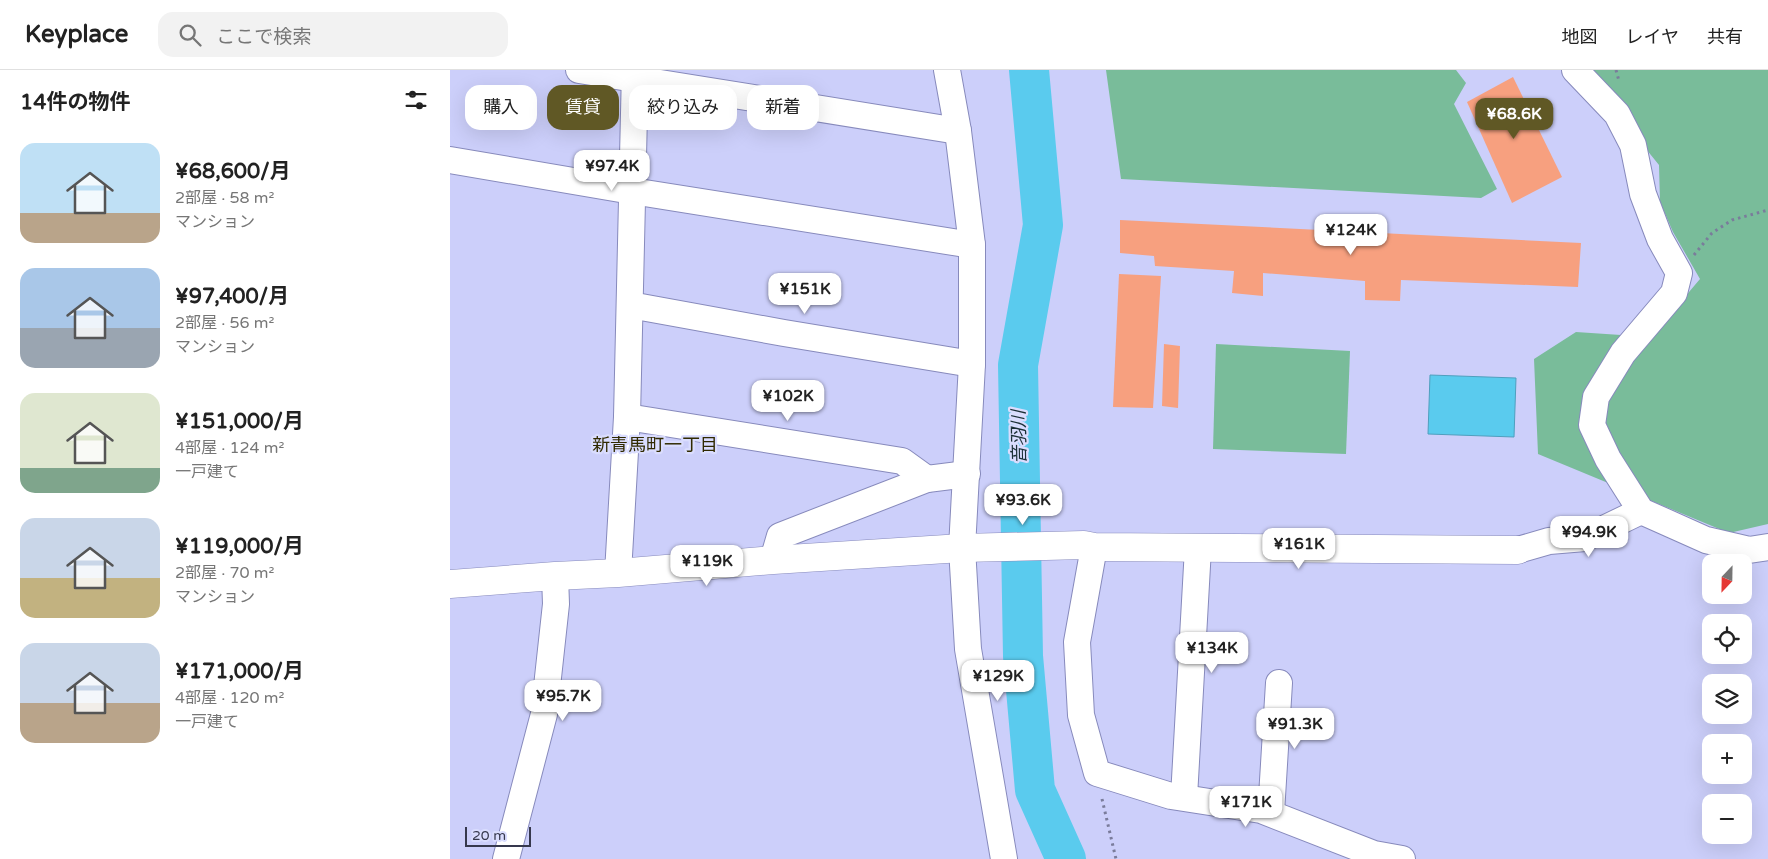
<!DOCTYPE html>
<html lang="ja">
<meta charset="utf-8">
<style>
body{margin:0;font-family:"Varela Round","Noto Sans JP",sans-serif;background:#f2f2f2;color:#222;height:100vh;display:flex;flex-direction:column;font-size:19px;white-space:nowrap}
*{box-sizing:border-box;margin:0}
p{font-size:16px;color:#767676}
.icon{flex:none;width:28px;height:28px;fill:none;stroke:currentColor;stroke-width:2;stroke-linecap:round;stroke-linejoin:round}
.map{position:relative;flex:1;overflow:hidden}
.panel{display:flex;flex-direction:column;background:#fff;width:450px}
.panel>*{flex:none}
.banner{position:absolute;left:15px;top:15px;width:475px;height:45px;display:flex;gap:10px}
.needle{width:32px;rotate:202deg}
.tools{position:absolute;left:1252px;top:484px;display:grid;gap:10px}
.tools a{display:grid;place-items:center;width:50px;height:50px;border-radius:10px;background:#fff;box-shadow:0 5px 20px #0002;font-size:25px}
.scale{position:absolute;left:15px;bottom:12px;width:66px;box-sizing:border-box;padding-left:5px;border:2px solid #36384d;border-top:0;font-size:14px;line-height:18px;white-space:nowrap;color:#36384d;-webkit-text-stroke:4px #daddfe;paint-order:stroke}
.price{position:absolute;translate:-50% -42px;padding:0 11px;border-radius:10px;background:#fff;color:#222;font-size:16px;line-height:32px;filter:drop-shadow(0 1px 2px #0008)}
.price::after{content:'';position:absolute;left:50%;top:30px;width:15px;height:11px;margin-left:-8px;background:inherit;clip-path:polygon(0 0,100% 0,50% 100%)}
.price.active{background:#605825;color:#fff}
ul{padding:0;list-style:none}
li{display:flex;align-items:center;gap:15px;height:125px;padding:0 20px}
li span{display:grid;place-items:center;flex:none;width:140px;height:100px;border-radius:15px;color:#555}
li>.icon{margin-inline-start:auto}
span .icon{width:60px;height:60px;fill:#fffc;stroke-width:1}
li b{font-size:21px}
h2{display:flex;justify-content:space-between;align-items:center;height:60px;padding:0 20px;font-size:21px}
.tag{padding:0 18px;border-radius:15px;background:#fff;box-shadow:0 5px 20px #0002;font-size:18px;line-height:45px}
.tag.active{background:#605825;color:#fff}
header{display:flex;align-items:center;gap:30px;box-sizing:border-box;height:70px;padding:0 25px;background:#fff;border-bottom:1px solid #e0e0e0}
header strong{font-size:24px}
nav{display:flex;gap:28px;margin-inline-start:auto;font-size:18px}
.search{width:350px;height:45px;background:#f2f2f2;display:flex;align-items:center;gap:12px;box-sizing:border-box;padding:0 18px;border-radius:15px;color:#767676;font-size:19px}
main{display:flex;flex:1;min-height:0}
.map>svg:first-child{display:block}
.green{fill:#79bc9a}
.water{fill:#5acbee;stroke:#4f9fbe}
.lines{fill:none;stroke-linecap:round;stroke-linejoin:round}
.river{stroke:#5acbee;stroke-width:40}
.building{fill:#f7a07f}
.street-casing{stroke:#878abc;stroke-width:28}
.secondary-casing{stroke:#878abc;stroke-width:29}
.path{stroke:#7a7c9b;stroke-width:3;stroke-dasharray:2.5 4;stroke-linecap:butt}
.street{stroke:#fff;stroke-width:26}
.secondary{stroke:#fff;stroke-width:28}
.labels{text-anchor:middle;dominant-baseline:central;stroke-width:4.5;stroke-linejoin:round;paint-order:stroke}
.water-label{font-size:18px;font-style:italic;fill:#1b2f36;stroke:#daddfe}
.neighbourhood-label{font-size:18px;fill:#302a00;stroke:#daddfe}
</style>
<header>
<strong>Keyplace</strong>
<div class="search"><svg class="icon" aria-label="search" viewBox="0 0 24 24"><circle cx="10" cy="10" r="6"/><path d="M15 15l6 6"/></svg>ここで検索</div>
<nav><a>地図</a><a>レイヤ</a><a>共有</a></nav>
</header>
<main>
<section class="panel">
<h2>14件の物件<svg class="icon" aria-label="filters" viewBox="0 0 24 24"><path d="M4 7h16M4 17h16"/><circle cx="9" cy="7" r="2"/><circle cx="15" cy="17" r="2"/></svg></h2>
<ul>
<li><span style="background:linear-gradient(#bfe0f5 70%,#b9a48a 0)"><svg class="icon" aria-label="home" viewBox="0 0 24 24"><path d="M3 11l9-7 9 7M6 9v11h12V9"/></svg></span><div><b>¥68,600/月</b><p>2部屋 · 58 m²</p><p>マンション</p></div></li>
<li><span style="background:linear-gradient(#a9c7e8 60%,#9aa5b1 0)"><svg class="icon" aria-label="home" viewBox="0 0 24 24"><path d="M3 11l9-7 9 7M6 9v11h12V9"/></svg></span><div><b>¥97,400/月</b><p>2部屋 · 56 m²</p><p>マンション</p></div></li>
<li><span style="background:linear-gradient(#dfe7d0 75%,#7fa58c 0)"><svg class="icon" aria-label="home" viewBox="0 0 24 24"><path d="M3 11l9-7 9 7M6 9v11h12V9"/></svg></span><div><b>¥151,000/月</b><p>4部屋 · 124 m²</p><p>一戸建て</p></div></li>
<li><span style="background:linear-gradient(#c9d6e8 60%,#c2b280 0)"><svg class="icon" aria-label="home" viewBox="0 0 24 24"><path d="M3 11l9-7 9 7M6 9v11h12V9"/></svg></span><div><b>¥119,000/月</b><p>2部屋 · 70 m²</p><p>マンション</p></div></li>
<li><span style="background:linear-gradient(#c9d6e8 60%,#b9a48a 0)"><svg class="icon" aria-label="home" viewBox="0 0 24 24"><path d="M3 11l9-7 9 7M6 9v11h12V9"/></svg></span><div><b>¥171,000/月</b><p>4部屋 · 120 m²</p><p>一戸建て</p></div></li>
</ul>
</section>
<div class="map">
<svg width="1318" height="789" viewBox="0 0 1318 789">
<rect width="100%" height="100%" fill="#cccffa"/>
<g class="green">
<polygon points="656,0 1006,0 1016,13 1004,34 1047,119 1031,128 671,109"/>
<polygon points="1132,0 1318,0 1318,454 1279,463 1088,384 1084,289 1126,262 1201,267 1250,209 1223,162 1210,132 1209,95"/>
<polygon points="766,274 900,281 896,384 763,379"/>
</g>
<polygon class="water" points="980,305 1066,308 1064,367 978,364"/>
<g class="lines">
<polyline class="river" points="579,0 593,155 568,295 573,586 585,720 616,789"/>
</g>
<g class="building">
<polygon points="1063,7 1112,107 1062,133 1017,32"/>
<polygon points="670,150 1131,173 1128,217 951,210 950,231 915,230 915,211 813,203 813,226 782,223 784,201 705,196 704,186 670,183"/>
<polygon points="669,204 711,206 703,338 663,337"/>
<polygon points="714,274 730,276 728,338 712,336"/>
</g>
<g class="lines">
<defs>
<g id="street">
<polyline points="129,0 508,61"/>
<polyline points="497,0 508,61 522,175 522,294 512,478 518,579 554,789"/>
<polyline points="1125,0 1167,44 1183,75 1193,124 1210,169 1229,203 1224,223 1173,283 1146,327 1142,355 1158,389 1191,441 1256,470 1299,480 1318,477"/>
<polyline points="0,90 182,121 522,175"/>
<polyline points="180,235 334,263 522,294"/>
<polyline points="177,347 452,391 477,409"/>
<polyline points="644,477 627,572 631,645 647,703 721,726 811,740 924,784 952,789"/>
<polyline points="1068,480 1099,471 1135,468 1191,441"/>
<polyline points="323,490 330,466 477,409 517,404"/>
<polyline points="168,503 177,347 185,0"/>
<polyline points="734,727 748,478"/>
<polyline points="821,743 829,613"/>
<polyline points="56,789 94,644 106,534 105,506"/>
</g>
<polyline id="secondary" points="0,514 105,506 168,503 323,490 512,478 634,475 644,477 1068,480"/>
</defs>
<use href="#street" class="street-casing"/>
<use href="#secondary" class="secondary-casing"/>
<g class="path">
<polyline points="1166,0 1169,11"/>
<polyline points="1244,185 1262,163 1282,150 1318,140"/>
<polyline points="652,729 666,789"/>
</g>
<use href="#street" class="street"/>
<use href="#secondary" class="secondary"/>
</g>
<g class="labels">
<g class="water-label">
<text transform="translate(569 367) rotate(-91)">音羽川</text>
</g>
<g class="neighbourhood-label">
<text x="205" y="375">新青馬町一丁目</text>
</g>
</g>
</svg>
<div class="tools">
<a><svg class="needle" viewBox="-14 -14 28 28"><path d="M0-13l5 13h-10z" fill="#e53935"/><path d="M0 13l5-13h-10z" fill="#767676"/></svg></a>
<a><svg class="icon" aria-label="locate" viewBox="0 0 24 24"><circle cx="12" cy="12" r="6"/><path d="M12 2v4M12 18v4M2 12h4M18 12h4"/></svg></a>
<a><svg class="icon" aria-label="layers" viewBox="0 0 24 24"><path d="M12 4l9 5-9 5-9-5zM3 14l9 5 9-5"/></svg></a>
<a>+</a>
<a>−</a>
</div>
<div class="scale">20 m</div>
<b class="price active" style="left:1064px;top:70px">¥68.6K</b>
<b class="price" style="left:162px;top:122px">¥97.4K</b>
<b class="price" style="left:901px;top:186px">¥124K</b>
<b class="price" style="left:355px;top:245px">¥151K</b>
<b class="price" style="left:338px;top:352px">¥102K</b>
<b class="price" style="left:573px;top:456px">¥93.6K</b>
<b class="price" style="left:1139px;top:488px">¥94.9K</b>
<b class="price" style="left:849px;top:500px">¥161K</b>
<b class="price" style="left:257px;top:517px">¥119K</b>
<b class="price" style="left:762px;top:604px">¥134K</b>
<b class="price" style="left:548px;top:632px">¥129K</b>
<b class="price" style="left:113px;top:652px">¥95.7K</b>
<b class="price" style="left:845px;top:680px">¥91.3K</b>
<b class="price" style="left:796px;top:758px">¥171K</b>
<div class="banner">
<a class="tag">購入</a>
<a class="tag active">賃貸</a>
<a class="tag">絞り込み</a>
<a class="tag">新着</a>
</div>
</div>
</main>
